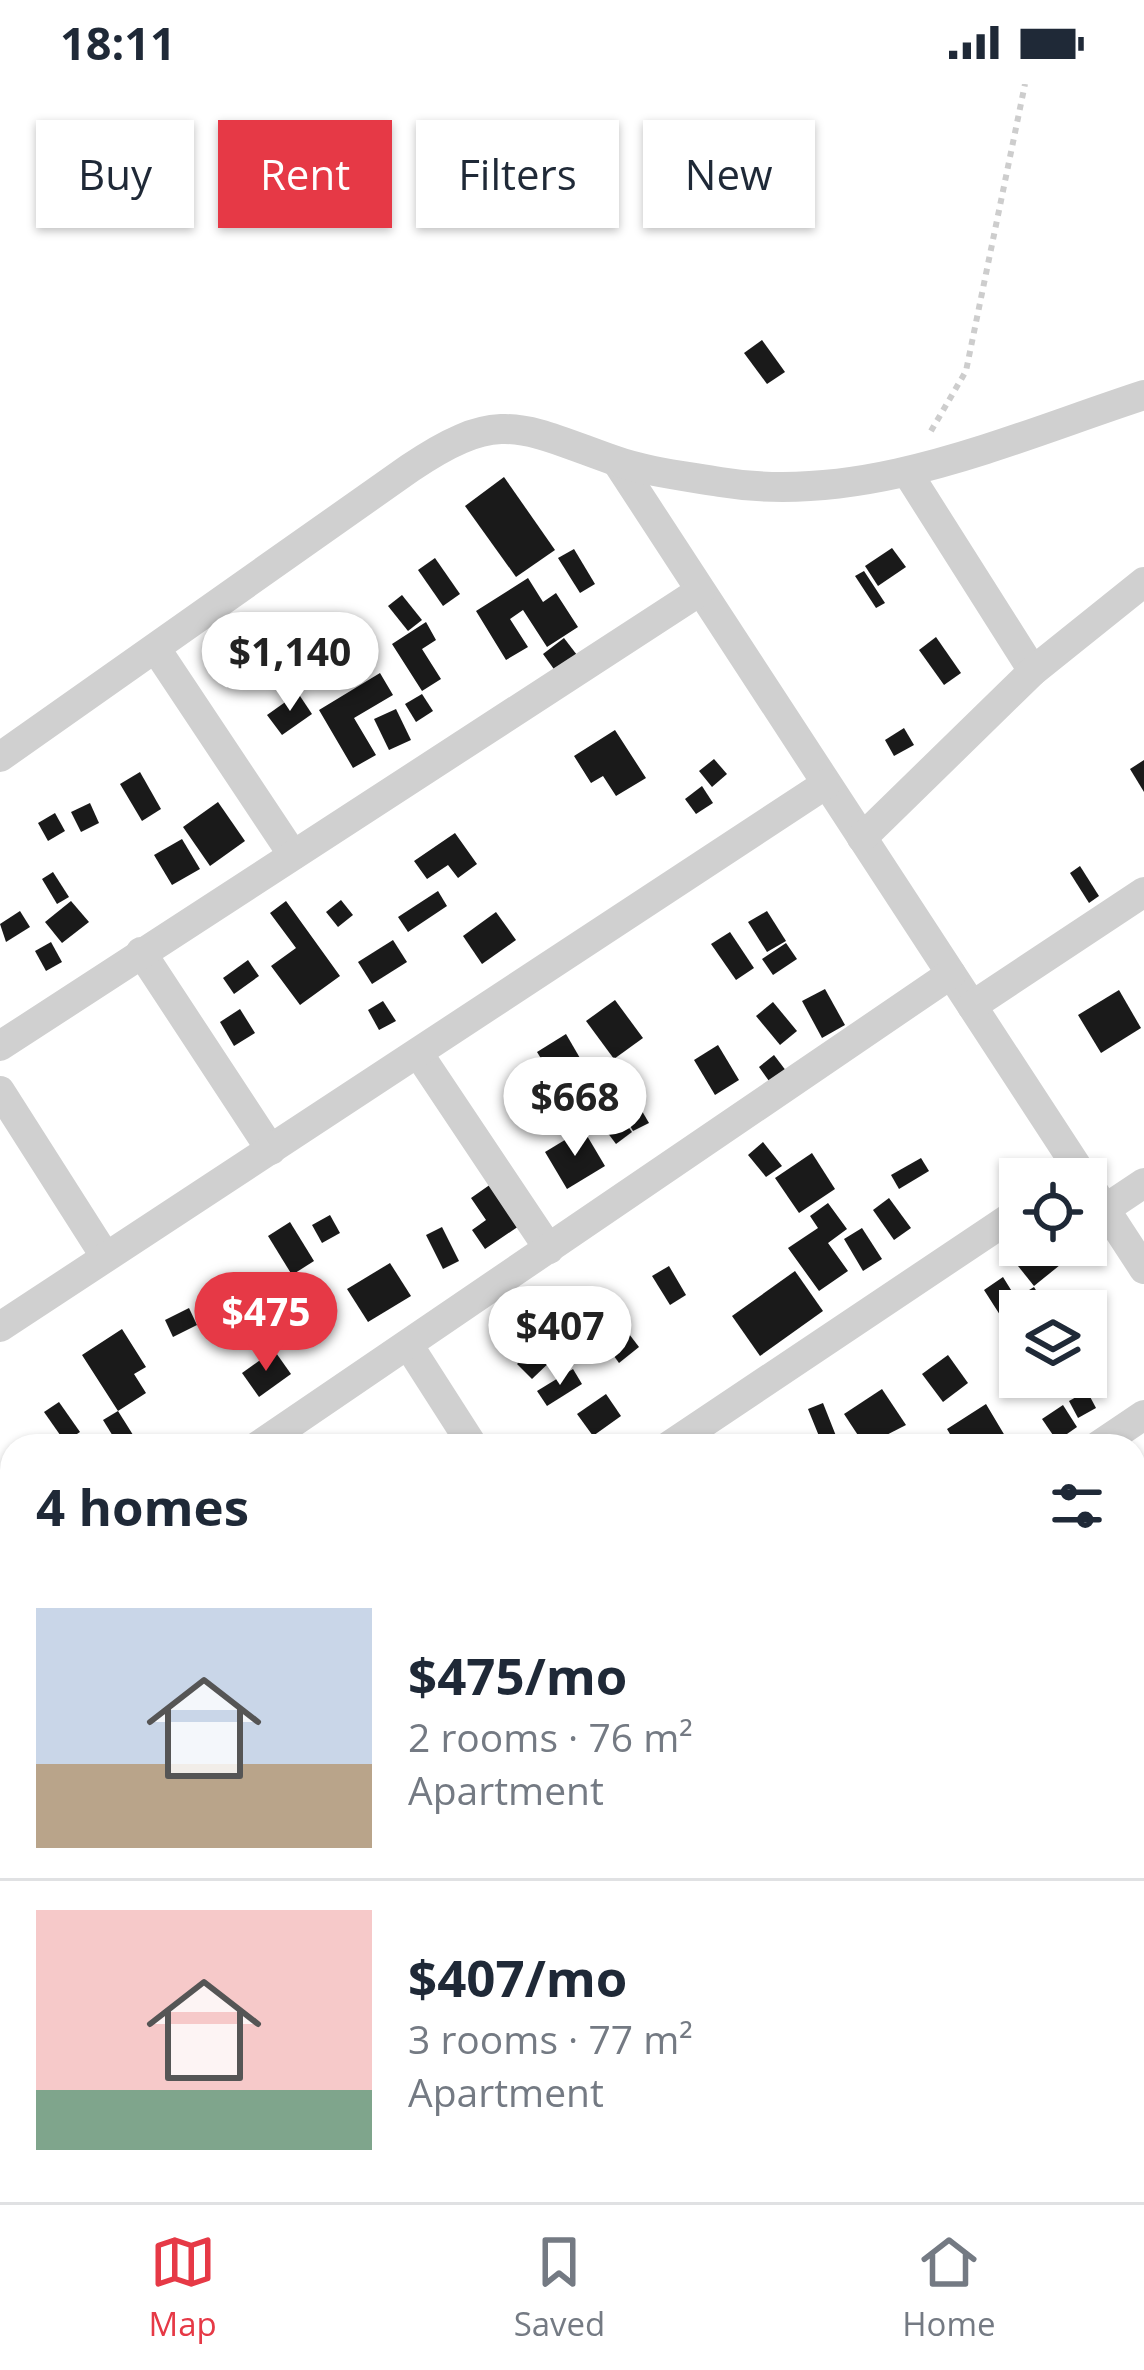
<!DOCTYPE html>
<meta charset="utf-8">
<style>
body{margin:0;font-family:"Open Sans",sans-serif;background:#f6f6f7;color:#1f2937;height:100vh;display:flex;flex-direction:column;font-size:45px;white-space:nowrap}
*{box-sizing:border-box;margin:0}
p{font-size:39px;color:#747a83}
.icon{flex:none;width:66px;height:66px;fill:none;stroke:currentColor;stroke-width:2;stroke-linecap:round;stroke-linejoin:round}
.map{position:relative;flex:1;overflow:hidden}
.sheet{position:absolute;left:0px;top:1350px;width:1146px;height:768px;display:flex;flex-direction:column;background:#fff;border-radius:36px 36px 0 0;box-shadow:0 3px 9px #0004}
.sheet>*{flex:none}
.banner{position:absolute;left:36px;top:36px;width:1074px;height:108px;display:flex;gap:24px}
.buttons{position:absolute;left:999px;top:1074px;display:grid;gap:24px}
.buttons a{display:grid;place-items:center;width:108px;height:108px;border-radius:0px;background:#fff;box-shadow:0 3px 9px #0004;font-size:60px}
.price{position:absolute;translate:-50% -102px;padding:0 27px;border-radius:42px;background:#fff;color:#222;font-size:39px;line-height:78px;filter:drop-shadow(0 3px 6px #0008)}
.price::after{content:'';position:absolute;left:50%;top:72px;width:36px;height:27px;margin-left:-18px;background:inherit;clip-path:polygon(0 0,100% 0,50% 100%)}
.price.active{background:#e63946;color:#fff}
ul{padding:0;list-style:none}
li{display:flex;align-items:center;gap:36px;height:300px;padding:0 36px}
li+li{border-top:3px solid #e0e1e3}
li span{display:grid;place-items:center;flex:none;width:336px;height:240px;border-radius:0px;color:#555}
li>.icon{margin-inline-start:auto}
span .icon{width:144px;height:144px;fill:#fffc;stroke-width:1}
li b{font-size:51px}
h2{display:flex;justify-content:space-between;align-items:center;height:144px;padding:0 36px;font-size:51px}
.tag{padding:0 42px;border-radius:0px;background:#fff;box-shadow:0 3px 9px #0004;font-size:42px;line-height:108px}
.tag.active{background:#e63946;color:#fff}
.status{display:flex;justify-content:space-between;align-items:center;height:84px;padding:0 60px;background:#fff;direction:ltr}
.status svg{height:33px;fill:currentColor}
.tabs{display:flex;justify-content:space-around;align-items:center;height:168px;border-top:3px solid #e0e1e3;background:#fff;font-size:33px;color:#747a83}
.tabs a{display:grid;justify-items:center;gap:6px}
.tabs .active{color:#e63946}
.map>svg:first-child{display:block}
.building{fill:#1a1a1a}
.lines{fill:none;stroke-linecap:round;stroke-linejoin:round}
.path{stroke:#cdcdcd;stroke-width:6;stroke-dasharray:6 6;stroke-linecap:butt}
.minor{stroke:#d0d0d0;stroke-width:30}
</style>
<div class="status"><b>18:11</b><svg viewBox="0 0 49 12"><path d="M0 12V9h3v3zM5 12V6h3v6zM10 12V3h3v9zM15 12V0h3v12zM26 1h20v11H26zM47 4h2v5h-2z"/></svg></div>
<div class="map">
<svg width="1144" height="2118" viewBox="0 0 1144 2118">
<rect width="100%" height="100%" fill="#fff"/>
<g class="building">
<polygon points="762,256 785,288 767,300 744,269"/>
<polygon points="504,393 555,466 516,493 465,422"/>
<polygon points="892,464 906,483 878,502 865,482"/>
<polygon points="574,465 595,500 580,509 558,474"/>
<polygon points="435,474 460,510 443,522 418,486"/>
<polygon points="864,487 885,519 876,524 855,492"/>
<polygon points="528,494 543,518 556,509 578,543 547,563 523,526 510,535 528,563 506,576 476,527"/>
<polygon points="402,511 422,536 408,547 388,522"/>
<polygon points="426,538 436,556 422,565 441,595 422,607 392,560"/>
<polygon points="936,553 961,589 944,601 919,566"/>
<polygon points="564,554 577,571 556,588 543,570"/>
<polygon points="234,575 245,593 228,604 216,585"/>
<polygon points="284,581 298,602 283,611 270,590"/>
<polygon points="380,589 393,611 354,634 376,671 353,684 319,626"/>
<polygon points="298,609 312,630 282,651 267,631"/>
<polygon points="422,610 433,627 416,638 405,620"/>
<polygon points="396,625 411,656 389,666 374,635"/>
<polygon points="904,644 914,661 894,672 885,656"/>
<polygon points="615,646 646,694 616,712 603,692 591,699 574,672"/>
<polygon points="714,675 727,690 712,703 699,687"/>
<polygon points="1144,676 1144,708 1130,685"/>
<polygon points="140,688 161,725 142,737 120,700"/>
<polygon points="702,702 713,719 696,730 685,715"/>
<polygon points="218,718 245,757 210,782 183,743"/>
<polygon points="90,719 99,739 81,748 71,728"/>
<polygon points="55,729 65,747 48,757 38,739"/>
<polygon points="455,749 477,780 458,794 448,781 427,795 414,777"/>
<polygon points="182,755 200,785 172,801 154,771"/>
<polygon points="1080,782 1099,812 1089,819 1070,789"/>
<polygon points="53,788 69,813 57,820 42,795"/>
<polygon points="438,807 447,822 408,848 398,833"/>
<polygon points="341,816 353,831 338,843 326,828"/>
<polygon points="71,817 89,838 62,859 45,838"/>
<polygon points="286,817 340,892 300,921 271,882 296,864 270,829"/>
<polygon points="20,827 30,843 6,858 0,840"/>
<polygon points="767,827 786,857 767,868 748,838"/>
<polygon points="496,828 516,856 482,880 463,852"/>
<polygon points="730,848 754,884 736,896 711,860"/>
<polygon points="393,856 407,878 372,900 358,878"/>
<polygon points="51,858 62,878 46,887 35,867"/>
<polygon points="786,859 797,875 773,891 762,875"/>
<polygon points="248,876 259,892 234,910 223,894"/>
<polygon points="825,905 845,941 822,954 802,917"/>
<polygon points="1119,906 1141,944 1101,969 1078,931"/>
<polygon points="615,916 643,954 614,975 586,937"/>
<polygon points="383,917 396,937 379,946 368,926"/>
<polygon points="773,918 797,947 780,961 756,932"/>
<polygon points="240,925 255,949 234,962 220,938"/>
<polygon points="566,950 584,981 556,999 537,968"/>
<polygon points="718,961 739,996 715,1011 694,976"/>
<polygon points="774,971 790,992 774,1004 759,983"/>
<polygon points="622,993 649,1039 633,1047 607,1002"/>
<polygon points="618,1028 632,1048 616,1060 601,1040"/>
<polygon points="583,1045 605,1082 567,1105 545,1068"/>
<polygon points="763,1058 782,1082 766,1093 748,1071"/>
<polygon points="812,1069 835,1105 799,1129 775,1094"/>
<polygon points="921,1074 929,1087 899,1105 891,1091"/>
<polygon points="491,1100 519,1142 485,1165 472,1146 486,1136 471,1114"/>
<polygon points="889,1114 911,1144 894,1156 873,1126"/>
<polygon points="828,1119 847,1145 828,1159 848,1187 819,1207 788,1164 818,1144 810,1132"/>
<polygon points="330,1131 340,1149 322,1159 312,1141"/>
<polygon points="290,1138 314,1177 292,1191 268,1152"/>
<polygon points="442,1143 459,1177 443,1185 426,1151"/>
<polygon points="862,1144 882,1175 863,1187 844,1155"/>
<polygon points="1034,1161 1044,1161 1060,1181 1034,1202 1014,1177"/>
<polygon points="390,1179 411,1212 368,1238 347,1205"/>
<polygon points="669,1182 686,1211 670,1221 652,1192"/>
<polygon points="795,1187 823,1227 760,1272 732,1232"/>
<polygon points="1003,1193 1016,1214 1034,1203 1049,1227 1020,1227 1020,1262 984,1206"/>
<polygon points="189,1224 197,1241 173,1253 165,1236"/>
<polygon points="122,1245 146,1283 134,1290 146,1309 118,1327 82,1271"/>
<polygon points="626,1246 639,1263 619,1279 606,1261"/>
<polygon points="540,1257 555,1273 532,1295 517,1280"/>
<polygon points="274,1266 291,1290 259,1313 242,1289"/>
<polygon points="948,1271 968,1299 943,1318 922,1290"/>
<polygon points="1020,1279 1020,1293 1041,1293 1023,1304 1010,1285"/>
<polygon points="573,1285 582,1300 547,1322 537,1307"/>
<polygon points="882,1305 906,1341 865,1362 844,1330"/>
<polygon points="1087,1307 1096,1324 1078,1334 1069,1317"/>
<polygon points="606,1310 621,1332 593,1352 577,1330"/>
<polygon points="59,1318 80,1348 65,1358 44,1328"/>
<polygon points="823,1319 840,1362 823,1362 808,1325"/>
<polygon points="986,1320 1011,1362 987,1362 981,1353 957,1362 947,1345"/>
<polygon points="1063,1321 1077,1343 1057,1357 1042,1335"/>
<polygon points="118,1327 140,1362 119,1362 103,1336"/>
<polygon points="1137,1390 1144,1401 1144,1446 1134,1431"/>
<polygon points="12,1419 12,1446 8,1448 0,1428"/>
<polygon points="1144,1500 1144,1528 1134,1535 1134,1506"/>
<polygon points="0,1743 12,1754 12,1781 0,1795"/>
<polygon points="1138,1826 1144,1838 1144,1871 1138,1873 1134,1865"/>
<polygon points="1139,1877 1144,1899 1134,1906 1134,1881"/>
<polygon points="0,1982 12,2000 12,2041 0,2022"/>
<polygon points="164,2106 198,2106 190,2118 173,2118"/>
<polygon points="293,2106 346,2106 327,2118 300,2118"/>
<polygon points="580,2106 602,2106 607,2114 587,2118"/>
<polygon points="723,2106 761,2106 745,2118 707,2118"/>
</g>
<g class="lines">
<polyline class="path" points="931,347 966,287 1025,0"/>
<g class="minor">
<polyline points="617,378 1085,1095"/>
<polyline points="907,388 1033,587"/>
<polyline points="156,565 293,771"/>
<path d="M0,673L410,384C499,324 520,343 613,376C646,388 685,392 720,398C865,422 1009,355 1144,311"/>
<polyline points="862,754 1033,587 1144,498"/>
<polyline points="141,868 271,1066"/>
<polyline points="972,922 1144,808"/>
<polyline points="0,962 700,507"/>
<polyline points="418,969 549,1165"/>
<polyline points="0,1007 105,1172"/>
<polyline points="1086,1096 1144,1185"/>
<polyline points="1105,1125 1144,1099"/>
<polyline points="0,1243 826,700"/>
<polyline points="409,1262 473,1362"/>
<polyline points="258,1362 951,890"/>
<polyline points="669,1362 1020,1127"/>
<polyline points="1098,1362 1144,1331"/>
<polyline points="0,1534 12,1526"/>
<polyline points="0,1587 12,1604"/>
<polyline points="1134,1620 1144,1613"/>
<polyline points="0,1822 12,1814"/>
<polyline points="0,1852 12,1871"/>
<polyline points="1134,1946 1144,1940"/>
<polyline points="0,2104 12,2096"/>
<polyline points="456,2106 464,2118"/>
<polyline points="823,2106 831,2118"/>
<polyline points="1029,2106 1037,2118"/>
<polyline points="386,2118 405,2106"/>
<polyline points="880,2118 898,2106"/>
</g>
</g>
</svg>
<div class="buttons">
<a><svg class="icon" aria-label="locate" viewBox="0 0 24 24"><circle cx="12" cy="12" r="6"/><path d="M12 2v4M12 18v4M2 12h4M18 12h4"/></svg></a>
<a><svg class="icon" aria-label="layers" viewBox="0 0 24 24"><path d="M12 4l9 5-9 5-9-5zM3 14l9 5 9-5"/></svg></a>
</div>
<b class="price" style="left:290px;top:630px">$1,140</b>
<b class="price" style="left:575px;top:1075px">$668</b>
<b class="price active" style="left:266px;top:1290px">$475</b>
<b class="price" style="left:560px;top:1304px">$407</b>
<div class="banner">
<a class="tag">Buy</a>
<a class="tag active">Rent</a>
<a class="tag">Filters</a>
<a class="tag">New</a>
</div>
<section class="sheet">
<h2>4 homes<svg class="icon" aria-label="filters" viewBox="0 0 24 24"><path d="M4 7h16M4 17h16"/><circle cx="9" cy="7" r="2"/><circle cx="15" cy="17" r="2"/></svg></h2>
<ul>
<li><span style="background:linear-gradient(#c9d6e8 65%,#b9a48a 0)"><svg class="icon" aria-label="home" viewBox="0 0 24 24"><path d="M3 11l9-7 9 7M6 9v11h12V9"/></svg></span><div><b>$475/mo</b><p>2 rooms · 76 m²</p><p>Apartment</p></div></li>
<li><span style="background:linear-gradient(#f6c9c9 75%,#7fa58c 0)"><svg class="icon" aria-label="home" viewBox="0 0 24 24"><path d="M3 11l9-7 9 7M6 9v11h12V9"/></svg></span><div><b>$407/mo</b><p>3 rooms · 77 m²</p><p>Apartment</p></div></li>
</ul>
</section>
</div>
<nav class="tabs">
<a class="active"><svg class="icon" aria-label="map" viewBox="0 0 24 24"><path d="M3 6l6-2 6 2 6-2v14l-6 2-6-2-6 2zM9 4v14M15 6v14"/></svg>Map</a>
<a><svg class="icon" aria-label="saved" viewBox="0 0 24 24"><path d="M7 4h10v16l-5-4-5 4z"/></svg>Saved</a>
<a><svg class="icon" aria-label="home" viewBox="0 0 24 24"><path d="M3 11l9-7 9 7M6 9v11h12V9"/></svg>Home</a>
</nav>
